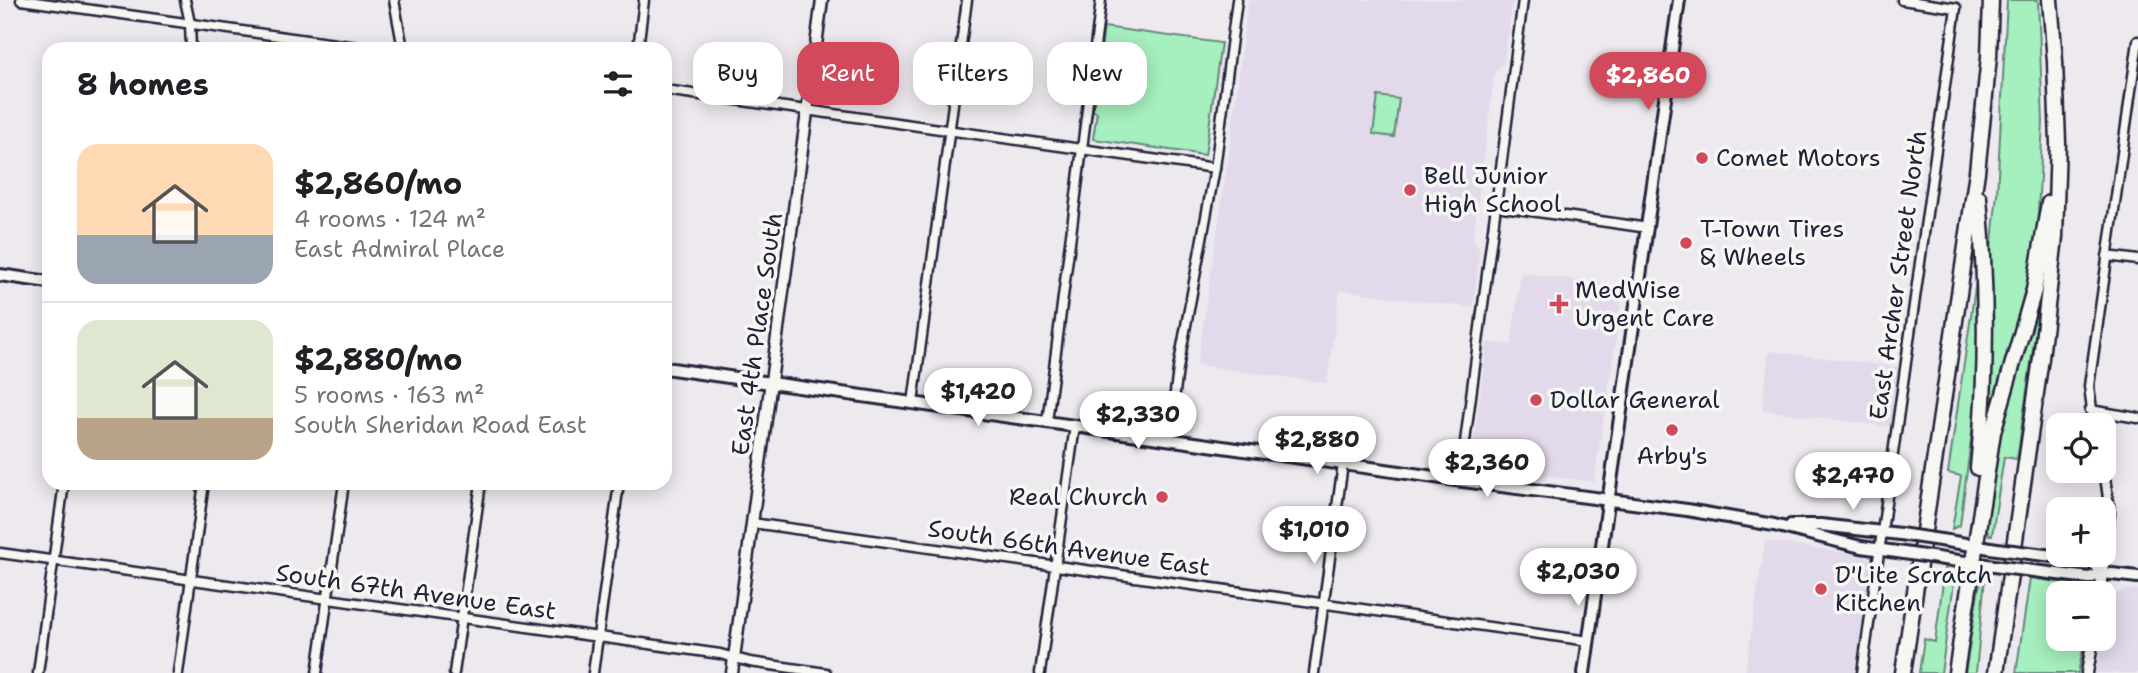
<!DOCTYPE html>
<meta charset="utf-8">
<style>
body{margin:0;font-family:"Shantell Sans",sans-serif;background:#f2f2f2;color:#202124;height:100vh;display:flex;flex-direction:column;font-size:26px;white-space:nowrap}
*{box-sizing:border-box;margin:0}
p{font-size:23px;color:#757577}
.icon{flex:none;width:38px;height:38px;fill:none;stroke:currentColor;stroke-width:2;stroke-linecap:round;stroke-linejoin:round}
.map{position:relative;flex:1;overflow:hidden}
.panel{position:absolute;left:42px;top:42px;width:630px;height:448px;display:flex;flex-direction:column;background:#fff;border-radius:21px;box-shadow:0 4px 18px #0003}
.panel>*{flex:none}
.banner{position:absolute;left:693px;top:42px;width:665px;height:63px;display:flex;gap:14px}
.fabs{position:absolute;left:2046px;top:413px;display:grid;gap:14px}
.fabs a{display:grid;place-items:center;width:70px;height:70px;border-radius:14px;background:#fff;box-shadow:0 4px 18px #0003;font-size:35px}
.price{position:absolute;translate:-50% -60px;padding:0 16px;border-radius:24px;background:#fff;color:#222;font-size:23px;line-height:46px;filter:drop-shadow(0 2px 4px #0008)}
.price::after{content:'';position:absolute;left:50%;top:42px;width:21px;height:16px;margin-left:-10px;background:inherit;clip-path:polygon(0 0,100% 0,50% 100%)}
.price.active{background:#d1495b;color:#fff}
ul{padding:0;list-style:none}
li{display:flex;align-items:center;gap:21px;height:175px;padding:0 35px}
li+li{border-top:2px solid #e0e0e0}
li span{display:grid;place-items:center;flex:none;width:196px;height:140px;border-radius:21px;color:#555}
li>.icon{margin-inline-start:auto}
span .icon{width:84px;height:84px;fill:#fffc;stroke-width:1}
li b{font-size:30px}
h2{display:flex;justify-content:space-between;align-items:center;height:84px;padding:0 35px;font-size:30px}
.tag{padding:0 24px;border-radius:21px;background:#fff;box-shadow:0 4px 18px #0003;font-size:24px;line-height:63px}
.tag.active{background:#d1495b;color:#fff}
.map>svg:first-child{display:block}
.built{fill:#e2d9eb}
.green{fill:#a6efbe;stroke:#64887c;stroke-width:2}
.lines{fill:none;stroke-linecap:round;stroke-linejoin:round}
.minor-casing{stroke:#22223b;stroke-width:13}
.tertiary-casing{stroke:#22223b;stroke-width:15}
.secondary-casing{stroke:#22223b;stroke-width:16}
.motorway-casing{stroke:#22223b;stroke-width:19}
.minor{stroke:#f6f6f2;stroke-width:8}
.tertiary{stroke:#f6f6f2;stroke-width:10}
.secondary{stroke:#f6f6f2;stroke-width:10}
.motorway{stroke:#f6f6f2;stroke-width:14}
.secondary-bridge-casing{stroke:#22223b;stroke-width:16;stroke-linecap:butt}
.secondary-bridge{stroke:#f6f6f2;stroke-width:10}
.poi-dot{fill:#d1495b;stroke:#f6f6f2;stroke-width:2.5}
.labels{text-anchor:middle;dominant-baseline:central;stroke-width:7;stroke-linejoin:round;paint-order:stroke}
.poi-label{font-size:24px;fill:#22223b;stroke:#f6f6f2;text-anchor:start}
.street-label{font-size:24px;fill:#22223b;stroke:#f6f6f2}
</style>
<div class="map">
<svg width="2138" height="673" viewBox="0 0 2138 673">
<rect width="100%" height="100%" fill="#ede9ef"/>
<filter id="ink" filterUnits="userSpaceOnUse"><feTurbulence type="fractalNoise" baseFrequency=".0143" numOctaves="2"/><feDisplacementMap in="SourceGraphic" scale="14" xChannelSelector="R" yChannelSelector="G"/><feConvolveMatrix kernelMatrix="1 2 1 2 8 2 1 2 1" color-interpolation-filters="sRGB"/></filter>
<g filter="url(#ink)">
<g class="built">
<polygon points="1248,0 1513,0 1504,62 1495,72 1473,239 1480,249 1473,308 1340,290 1327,383 1197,365 1230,147"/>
<polygon points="1521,273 1624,286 1594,482 1471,466 1487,342 1511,345"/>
<polygon points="1769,351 1898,367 1891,427 1762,410"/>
<polygon points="1765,541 1866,556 1869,559 1871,563 1855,673 1745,673"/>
<polygon points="2128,589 2138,590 2138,673 2096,673 2110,596"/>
</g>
<g class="green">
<polygon points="2007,0 2038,0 2043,122 2036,247 1991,421 1988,417 1989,269 1997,194"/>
<polygon points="1104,27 1221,43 1205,155 1093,139 1097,112 1093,111"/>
<polygon points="1378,96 1399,99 1394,137 1373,134"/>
<polygon points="1980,280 1976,401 1960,525 1952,529 1961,476 1948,473 1976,281"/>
<polygon points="2037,292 2041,294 2017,459 2004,457 1992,535 1989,535 1985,526 2002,421"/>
<polygon points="1945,567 1953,574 1954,583 1941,673 1919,673 1924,639 1935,642"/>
<polygon points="1985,577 1976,673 1965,673 1979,587"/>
<polygon points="2030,578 2088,587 2091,593 2058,593 2058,639 2085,639 2078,673 2016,673"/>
</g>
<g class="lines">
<defs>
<g id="minor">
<polyline points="21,0 371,49"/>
<polyline points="185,0 190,23 191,49"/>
<polyline points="394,0 403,49"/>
<polyline points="638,49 644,0"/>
<polyline points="665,90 1215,168"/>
<polyline points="1496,206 1648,228"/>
<polyline points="2107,256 2138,260"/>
<polyline points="913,403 967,0"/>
<polyline points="2090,410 2138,418"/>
<polyline points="1047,422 1101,0"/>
<polyline points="2094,425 2089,386 2138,41"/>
<polyline points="1169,439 1178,369 1215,168 1237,0"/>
<polyline points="1460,480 1523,0"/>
<polyline points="752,523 1589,641"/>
<polyline points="0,553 720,654 750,662 826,673"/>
<polyline points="2103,573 2110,513 2104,469"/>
<polyline points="38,673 64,483"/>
<polyline points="178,673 204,483"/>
<polyline points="317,673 344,483"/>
<polyline points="454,673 481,483"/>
<polyline points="593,673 619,483"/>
<polyline points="1040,673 1075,426"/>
<polyline points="1314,673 1343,464"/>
<polyline points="1862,673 1956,8 1902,0"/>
</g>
<g id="tertiary">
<polyline points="2100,593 2103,573"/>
<polyline points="732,673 822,0"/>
<polyline points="2087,673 2093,639"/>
</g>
<g id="secondary">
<polyline points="0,275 49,282"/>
<polyline points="665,368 1463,481 1687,510 1774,525 1861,547 1897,552"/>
<polyline points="1791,525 1821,525 1900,534"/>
<polyline points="1947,541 1997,549"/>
<polyline points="2045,555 2092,561 2103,573"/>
<polyline points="1944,559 2001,567"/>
<polyline points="2042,572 2089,578 2103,573 2138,577"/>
<polyline points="1584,673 1679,0"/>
</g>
<g id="motorway">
<path d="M1978,468C1987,378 1987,288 1979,198"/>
<polyline points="1903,673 1977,172 1989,57 1991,0"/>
<polyline points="1956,673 1993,432 2034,290 2049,203"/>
<polyline points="1996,673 2041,358 2055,237 2058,143 2055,61 2050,0"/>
</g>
</defs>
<use href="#minor" class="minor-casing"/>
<use href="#tertiary" class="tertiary-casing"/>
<use href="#secondary" class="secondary-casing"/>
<use href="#motorway" class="motorway-casing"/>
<use href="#minor" class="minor"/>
<use href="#tertiary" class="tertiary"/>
<use href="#secondary" class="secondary"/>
<use href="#motorway" class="motorway"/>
<defs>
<g id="secondary-bridge">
<polyline points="1900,534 1947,541"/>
<polyline points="1997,549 2045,555"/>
<polyline points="1897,552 1944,559"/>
<polyline points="2001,567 2042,572"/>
</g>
</defs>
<use href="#secondary-bridge" class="secondary-bridge-casing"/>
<use href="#secondary-bridge" class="secondary-bridge"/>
</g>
</g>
<g class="poi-dot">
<circle cx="1702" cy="158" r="7"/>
<circle cx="1410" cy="190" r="7"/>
<circle cx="1686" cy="243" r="7"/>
<path d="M1555.5 293.5h7v7h7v7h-7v7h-7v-7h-7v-7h7z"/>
<circle cx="1536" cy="400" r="7"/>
<circle cx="1672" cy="430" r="7"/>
<circle cx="1162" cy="497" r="7"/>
<circle cx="1821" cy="589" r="7"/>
</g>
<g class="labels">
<g class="poi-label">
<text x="1716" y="158">Comet Motors</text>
<text x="1424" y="176">Bell Junior<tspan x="1424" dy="28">High School</tspan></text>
<text x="1700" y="229">T-Town Tires<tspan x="1700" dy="28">&amp; Wheels</tspan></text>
<text x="1575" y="290">MedWise<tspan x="1575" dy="28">Urgent Care</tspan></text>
<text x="1550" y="400">Dollar General</text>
<text x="1672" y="456" text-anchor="middle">Arby's</text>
<text x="1148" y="497" text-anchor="end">Real Church</text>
<text x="1835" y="575">D'Lite Scratch<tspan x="1835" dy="28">Kitchen</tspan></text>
</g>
<g class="street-label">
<text transform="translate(1898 275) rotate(-82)">East Archer Street North</text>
<text transform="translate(757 334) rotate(-82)">East 4th Place South</text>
<text transform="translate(1069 548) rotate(8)">South 66th Avenue East</text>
<text transform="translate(416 592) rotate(8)">South 67th Avenue East</text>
</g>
</g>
</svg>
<div class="fabs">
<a><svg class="icon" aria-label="locate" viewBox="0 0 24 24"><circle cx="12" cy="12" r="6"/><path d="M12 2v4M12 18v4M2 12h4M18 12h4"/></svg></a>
<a>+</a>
<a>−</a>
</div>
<b class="price active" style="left:1648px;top:112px">$2,860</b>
<b class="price" style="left:978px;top:428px">$1,420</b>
<b class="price" style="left:1138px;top:451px">$2,330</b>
<b class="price" style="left:1317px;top:476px">$2,880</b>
<b class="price" style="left:1487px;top:499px">$2,360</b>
<b class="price" style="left:1853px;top:512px">$2,470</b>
<b class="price" style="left:1314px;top:566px">$1,010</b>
<b class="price" style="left:1578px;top:608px">$2,030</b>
<div class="banner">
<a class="tag">Buy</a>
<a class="tag active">Rent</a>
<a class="tag">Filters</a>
<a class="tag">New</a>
</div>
<section class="panel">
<h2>8 homes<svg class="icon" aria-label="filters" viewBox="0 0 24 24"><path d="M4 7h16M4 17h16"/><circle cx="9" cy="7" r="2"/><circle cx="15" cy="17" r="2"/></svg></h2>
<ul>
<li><span style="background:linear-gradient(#ffd9b3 65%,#9aa5b1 0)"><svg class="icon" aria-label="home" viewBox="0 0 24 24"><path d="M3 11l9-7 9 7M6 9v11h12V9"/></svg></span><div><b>$2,860/mo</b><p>4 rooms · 124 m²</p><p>East Admiral Place</p></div></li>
<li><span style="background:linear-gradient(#dfe7d0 70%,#b9a48a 0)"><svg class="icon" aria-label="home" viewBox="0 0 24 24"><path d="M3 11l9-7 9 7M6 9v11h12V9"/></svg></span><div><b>$2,880/mo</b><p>5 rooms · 163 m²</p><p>South Sheridan Road East</p></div></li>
</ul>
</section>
</div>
